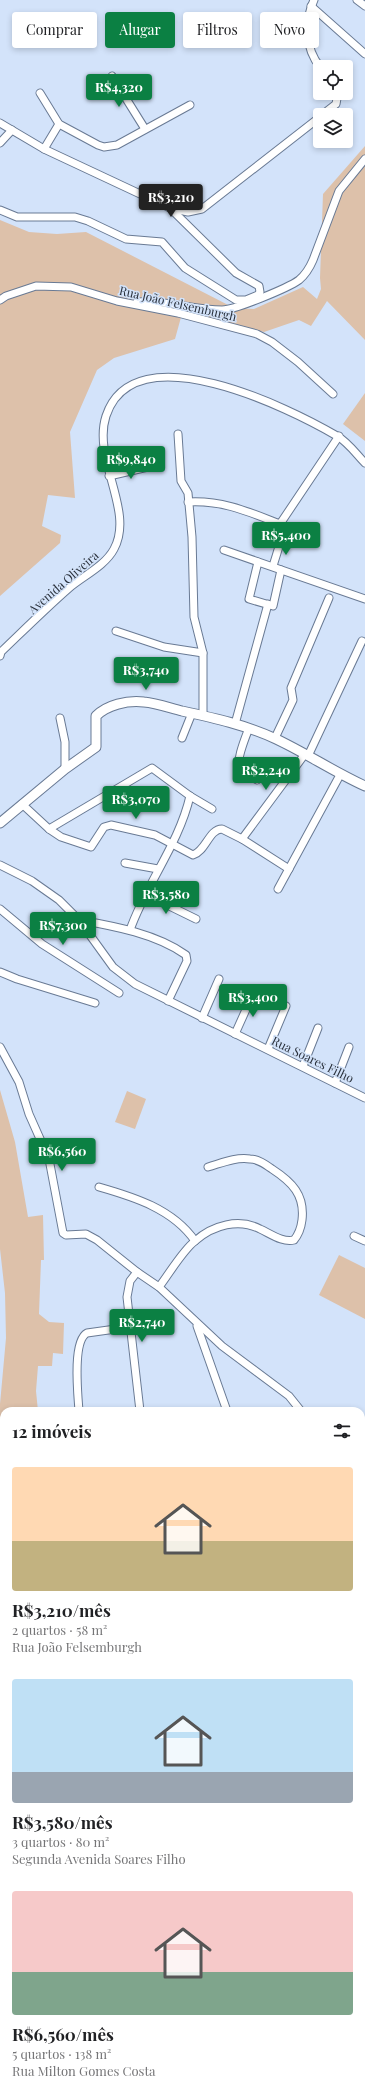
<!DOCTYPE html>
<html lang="pt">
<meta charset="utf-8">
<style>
body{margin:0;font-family:"Playfair Display",serif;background:#f2f2f2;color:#202124;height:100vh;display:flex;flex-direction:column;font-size:15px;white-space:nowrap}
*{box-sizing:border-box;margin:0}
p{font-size:13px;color:#757577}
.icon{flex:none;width:22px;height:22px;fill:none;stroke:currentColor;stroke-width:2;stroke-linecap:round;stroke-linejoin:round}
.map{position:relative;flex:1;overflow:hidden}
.side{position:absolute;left:0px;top:1407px;width:365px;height:692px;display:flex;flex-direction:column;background:#fff;border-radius:12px 12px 0 0;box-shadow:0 2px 6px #0003}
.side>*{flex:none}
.banner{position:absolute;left:12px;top:12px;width:341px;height:36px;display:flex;gap:8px}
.tools{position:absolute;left:313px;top:60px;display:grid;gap:8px}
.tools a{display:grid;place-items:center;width:40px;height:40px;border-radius:4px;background:#fff;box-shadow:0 2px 6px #0003;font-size:20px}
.price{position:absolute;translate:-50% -34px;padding:0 9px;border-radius:4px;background:#0b8043;color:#fff;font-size:13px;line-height:26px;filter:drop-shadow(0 1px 2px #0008)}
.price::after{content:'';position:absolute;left:50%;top:24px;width:12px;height:9px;margin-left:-6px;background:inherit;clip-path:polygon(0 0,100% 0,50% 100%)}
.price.selected{background:#222;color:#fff}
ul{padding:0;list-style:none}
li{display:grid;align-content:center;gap:8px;height:212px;padding:0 12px}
li span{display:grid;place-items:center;height:124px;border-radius:4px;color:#555}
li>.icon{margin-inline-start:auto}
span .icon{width:72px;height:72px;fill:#fffc;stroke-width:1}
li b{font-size:17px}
h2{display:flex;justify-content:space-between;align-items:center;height:48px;padding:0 12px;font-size:17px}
.pill{padding:0 14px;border-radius:4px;background:#fff;box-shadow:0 2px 6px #0003;font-size:14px;line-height:36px}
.pill.selected{background:#0b8043;color:#fff}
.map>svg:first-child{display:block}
.green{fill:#ddc1aa}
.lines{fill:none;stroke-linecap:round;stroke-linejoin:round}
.minor-casing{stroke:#697a94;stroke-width:9}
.tertiary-casing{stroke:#697a94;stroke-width:11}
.minor{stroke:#fff;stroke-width:7}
.tertiary{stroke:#fff;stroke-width:9}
.labels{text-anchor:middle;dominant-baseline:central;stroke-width:3;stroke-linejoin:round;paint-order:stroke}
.street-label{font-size:12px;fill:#29303b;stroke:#d3e3fa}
</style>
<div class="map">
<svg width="365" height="2099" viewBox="0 0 365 2099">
<rect width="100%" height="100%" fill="#d3e3fa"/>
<g class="green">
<polygon points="365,146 365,340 327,301 311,326 299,320 264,332 183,310 175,339 114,358 97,370 70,432 75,498 48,495 42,526 61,535 60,543 0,596 0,220 29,232 57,234 86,232 234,308 254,309 303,287 317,299 321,289 320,278 323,194"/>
<polygon points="365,393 365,441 343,424"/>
<polygon points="0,1090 15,1142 28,1217 43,1215 44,1260 41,1260 39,1314 49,1322 64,1323 63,1354 53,1353 52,1366 38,1366 36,1391 38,1411 4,1411 4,1515 2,1521 4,1522 4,1531 0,1536 0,1404 6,1338 5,1293 0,1249"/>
<polygon points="127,1091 146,1099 135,1129 115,1122"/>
<polygon points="339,1255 365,1268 365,1319 319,1295"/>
<polygon points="365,1654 365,1764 361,1771 361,1671"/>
<polygon points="361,1781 365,1783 365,1830 361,1828"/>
<polygon points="0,1909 4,1911 4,1968 0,1969"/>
</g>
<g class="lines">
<defs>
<g id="minor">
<path d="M314,0C304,22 305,48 320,67"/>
<polyline points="357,0 365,6"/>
<polyline points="311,6 365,54"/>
<polyline points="112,76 145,129"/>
<polyline points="40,93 59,124 98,145 104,147 117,145 190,105"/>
<polyline points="322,115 336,104 338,93"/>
<polyline points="0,123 44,149"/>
<polyline points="59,124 44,149 170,208 188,212 202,209 320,117"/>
<polyline points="0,143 12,130"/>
<polyline points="0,210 17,217 75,217 88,221 126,239 162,242 185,268 236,300 246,300 258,295 260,292 259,286 236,273 170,208"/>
<polyline points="0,300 6,296 36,286 71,287 117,301 178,313 257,334 272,342 298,362 333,394"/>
<path d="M137,302C166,300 194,310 222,310C235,310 288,288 299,280C305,275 310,267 313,260L339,191L365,159"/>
<polyline points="178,434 181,481 188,493 192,537 194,617 203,653 203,715"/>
<polyline points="109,476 148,467"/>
<path d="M188,502C223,500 249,512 280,524L339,436"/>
<polyline points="224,550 365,599"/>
<polyline points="258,562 249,599 273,606 281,570"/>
<polyline points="273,566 281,540"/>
<polyline points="116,631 164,647 203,653"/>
<path d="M0,656L1,652C23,631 45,609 69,588C83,576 105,566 114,549C135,511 92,459 106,416C134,331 289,408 337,436C348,442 357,455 365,463"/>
<polyline points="60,718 65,742 65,769"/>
<polyline points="235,724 268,604"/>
<path d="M249,728C246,736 234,764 241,770C245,774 252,777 257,780"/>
<polyline points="182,738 192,713"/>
<polyline points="275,738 293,700 291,688 329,598"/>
<polyline points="308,756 362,641"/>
<path d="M22,804L49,829L61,837L91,847L104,827L111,825L155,835L193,855C206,851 209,829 222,829L242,839L289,869"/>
<polyline points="49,829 152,768 190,796 212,809"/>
<polyline points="242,839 305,754"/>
<polyline points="125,863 158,869"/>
<polyline points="0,865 32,881 59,900 79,920 113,967 135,984 365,1098"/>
<polyline points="278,889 340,775"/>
<polyline points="145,894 196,919"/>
<polyline points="0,909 42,944 119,993"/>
<path d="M79,920C114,926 157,934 186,955L187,961L168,1001"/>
<path d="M130,930C146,884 179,844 190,796"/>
<polyline points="0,972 17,979 95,1003"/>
<polyline points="202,1018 219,979"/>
<polyline points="235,1034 253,994"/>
<polyline points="0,1047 19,1082 29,1114 49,1159 63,1233 66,1235 86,1234 97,1240 137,1272 159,1287 222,1346 289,1396 301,1411"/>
<polyline points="268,1049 286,1006"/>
<polyline points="303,1066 318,1028"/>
<polyline points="335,1083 349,1047"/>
<path d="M99,1187C134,1197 173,1209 195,1241"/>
<polyline points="354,1236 365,1241"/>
<polyline points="137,1272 130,1281 127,1297 140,1411"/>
<path d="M159,1287C169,1274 183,1250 195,1241C213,1225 239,1218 260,1229C271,1234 283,1243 294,1240C299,1234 301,1228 302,1220C305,1195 292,1182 272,1169C265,1164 258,1159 250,1159C235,1157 222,1163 208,1167"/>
<polyline points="197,1326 227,1411"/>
<path d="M79,1411C78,1396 72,1341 87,1333L130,1327"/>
<polyline points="361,1466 365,1465"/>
<polyline points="361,1539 365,1525"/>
<polyline points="0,1616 4,1612"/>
<polyline points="0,1830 4,1828"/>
<polyline points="0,1980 4,1974"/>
<polyline points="361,2055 365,2051"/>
<polyline points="0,2074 4,2076"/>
<polyline points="304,2095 305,2099"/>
<polyline points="194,2099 198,2095"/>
</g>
<g id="tertiary">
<path d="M0,823L65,769L96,747V716C107,705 127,700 144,702C156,703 170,708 182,711C214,718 246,725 276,739C306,753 334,772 365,786"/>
<polyline points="361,1866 365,1868"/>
<polyline points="3,2099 8,2095"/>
</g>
</defs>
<use href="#minor" class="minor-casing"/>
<use href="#tertiary" class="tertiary-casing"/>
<use href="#minor" class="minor"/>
<use href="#tertiary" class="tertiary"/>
</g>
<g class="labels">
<g class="street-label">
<text transform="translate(178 303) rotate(13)">Rua João Felsemburgh</text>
<text transform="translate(63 582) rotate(-41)">Avenida Oliveira</text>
<text transform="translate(313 1059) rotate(26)">Rua Soares Filho</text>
</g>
</g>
</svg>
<div class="tools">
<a><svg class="icon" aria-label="locate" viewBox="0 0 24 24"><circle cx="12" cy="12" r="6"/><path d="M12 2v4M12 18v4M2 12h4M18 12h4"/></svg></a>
<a><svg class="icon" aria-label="layers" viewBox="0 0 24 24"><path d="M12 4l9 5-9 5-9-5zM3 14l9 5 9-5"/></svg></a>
</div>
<b class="price" style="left:119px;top:108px">R$4,320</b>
<b class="price selected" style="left:171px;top:218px">R$3,210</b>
<b class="price" style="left:131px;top:480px">R$9,840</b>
<b class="price" style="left:286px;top:556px">R$5,400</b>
<b class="price" style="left:146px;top:691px">R$3,740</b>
<b class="price" style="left:266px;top:791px">R$2,240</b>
<b class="price" style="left:136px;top:820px">R$3,070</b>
<b class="price" style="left:166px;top:915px">R$3,580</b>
<b class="price" style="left:63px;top:946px">R$7,300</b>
<b class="price" style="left:253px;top:1018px">R$3,400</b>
<b class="price" style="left:62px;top:1172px">R$6,560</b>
<b class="price" style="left:142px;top:1343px">R$2,740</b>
<div class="banner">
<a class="pill">Comprar</a>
<a class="pill selected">Alugar</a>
<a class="pill">Filtros</a>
<a class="pill">Novo</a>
</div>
<section class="side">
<h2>12 imóveis<svg class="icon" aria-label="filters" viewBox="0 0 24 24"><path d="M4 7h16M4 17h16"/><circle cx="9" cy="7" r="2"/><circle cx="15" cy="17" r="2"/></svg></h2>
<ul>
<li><span style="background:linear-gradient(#ffd9b3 60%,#c2b280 0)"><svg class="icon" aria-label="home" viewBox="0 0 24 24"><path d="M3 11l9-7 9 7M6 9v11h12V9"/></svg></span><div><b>R$3,210/mês</b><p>2 quartos · 58 m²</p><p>Rua João Felsemburgh</p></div></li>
<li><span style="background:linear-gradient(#bfe0f5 75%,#9aa5b1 0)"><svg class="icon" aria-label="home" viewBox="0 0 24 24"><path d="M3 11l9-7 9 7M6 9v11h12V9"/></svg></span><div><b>R$3,580/mês</b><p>3 quartos · 80 m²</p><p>Segunda Avenida Soares Filho</p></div></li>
<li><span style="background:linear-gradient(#f6c9c9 65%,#7fa58c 0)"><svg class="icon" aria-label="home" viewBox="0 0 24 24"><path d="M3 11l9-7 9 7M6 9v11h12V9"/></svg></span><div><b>R$6,560/mês</b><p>5 quartos · 138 m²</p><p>Rua Milton Gomes Costa</p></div></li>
</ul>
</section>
</div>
